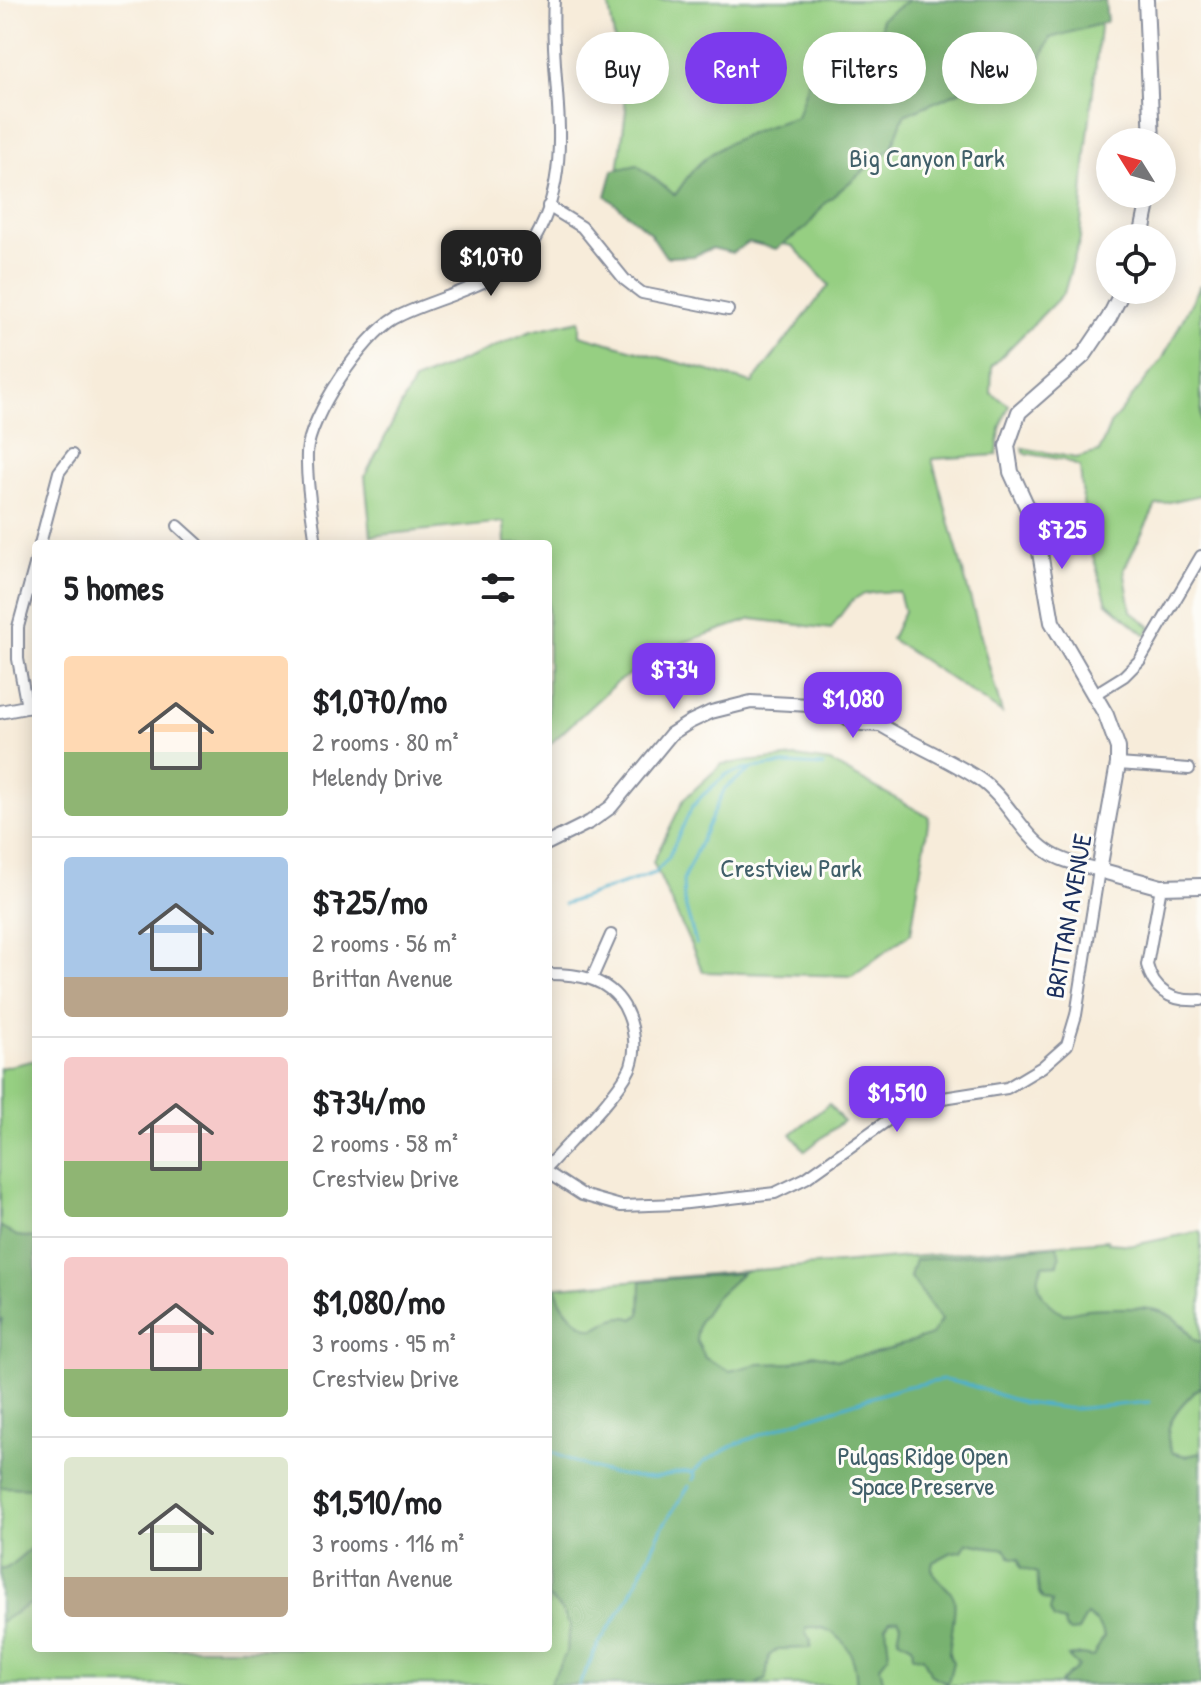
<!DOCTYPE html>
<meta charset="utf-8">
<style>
body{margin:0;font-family:"Patrick Hand",sans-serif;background:#f2f2f2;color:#202124;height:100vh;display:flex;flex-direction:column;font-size:30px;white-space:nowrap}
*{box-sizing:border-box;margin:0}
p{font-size:26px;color:#757577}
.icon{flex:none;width:44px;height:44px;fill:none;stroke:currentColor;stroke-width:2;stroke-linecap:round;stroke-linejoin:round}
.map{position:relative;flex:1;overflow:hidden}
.sheet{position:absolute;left:32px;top:540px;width:520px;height:1112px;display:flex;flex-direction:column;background:#fff;border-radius:8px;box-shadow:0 4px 20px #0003}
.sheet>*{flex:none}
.guide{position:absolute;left:576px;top:32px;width:504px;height:72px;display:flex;gap:16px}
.needle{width:52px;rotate:307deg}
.fabs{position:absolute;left:1096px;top:128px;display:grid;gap:16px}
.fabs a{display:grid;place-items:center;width:80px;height:80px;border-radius:50%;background:#fff;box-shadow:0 4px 20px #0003;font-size:40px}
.price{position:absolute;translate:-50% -68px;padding:0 18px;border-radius:16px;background:#7c3aed;color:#fff;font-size:26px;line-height:52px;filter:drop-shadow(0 2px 4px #0008)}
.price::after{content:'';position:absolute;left:50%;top:48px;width:24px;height:18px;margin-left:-12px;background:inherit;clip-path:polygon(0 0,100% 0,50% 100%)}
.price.current{background:#222;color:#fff}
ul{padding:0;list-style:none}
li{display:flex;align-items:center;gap:24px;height:200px;padding:0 32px}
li+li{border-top:2px solid #e0e0e0}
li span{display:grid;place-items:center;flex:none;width:224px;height:160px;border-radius:8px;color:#555}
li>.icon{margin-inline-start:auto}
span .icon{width:96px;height:96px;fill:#fffc;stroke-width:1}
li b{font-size:34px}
h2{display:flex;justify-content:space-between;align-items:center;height:96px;padding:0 32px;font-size:34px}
.chip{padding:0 28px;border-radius:36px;background:#fff;box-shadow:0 4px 20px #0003;font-size:28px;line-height:72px}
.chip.current{background:#7c3aed;color:#fff}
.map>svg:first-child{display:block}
.green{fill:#96cf82;stroke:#587f70;stroke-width:2}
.forest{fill:#78b270;stroke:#4a7067;stroke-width:2}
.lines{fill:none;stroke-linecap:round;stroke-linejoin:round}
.stream{stroke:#4eb0cd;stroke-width:3}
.minor-casing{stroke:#898e9c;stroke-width:14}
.tertiary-casing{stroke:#898e9c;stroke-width:16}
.secondary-casing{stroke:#898e9c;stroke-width:18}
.minor{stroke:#fff;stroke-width:10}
.tertiary{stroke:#fff;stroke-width:12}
.secondary{stroke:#fff;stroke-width:14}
.labels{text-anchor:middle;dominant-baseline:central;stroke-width:6;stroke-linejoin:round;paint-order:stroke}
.park-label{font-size:26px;fill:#405f69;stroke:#fdfcf7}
.street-label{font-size:26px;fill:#1b2f5e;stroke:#fdfcf7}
</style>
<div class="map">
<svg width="1201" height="1685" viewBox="0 0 1201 1685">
<rect width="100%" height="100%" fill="#fdfcf7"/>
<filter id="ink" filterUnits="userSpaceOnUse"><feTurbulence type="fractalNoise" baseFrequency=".0125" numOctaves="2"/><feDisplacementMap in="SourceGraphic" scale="16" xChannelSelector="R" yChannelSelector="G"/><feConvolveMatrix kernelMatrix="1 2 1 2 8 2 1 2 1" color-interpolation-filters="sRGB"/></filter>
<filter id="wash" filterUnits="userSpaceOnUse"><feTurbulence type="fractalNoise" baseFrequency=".006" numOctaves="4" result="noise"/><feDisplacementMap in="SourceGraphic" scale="32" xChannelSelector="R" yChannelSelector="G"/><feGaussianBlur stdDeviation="1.8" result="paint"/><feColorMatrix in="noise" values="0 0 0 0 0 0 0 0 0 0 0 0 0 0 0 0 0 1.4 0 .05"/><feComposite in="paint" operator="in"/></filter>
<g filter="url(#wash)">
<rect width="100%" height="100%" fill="#f7ecda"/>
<g class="green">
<path d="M608,0H1103L1086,154L1080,239L1064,293L992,366L991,393L1009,405L1000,429L997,455L932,459L1002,713L891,639L904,611L899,592C857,591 854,594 831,629L752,619L685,642L617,682L548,746V544H505L504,522L371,536L365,476L414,381L531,331L580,320V335L752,383L829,285L793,246L700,227L616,187L626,110Z"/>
<polygon points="1201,284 1201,495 1156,505 1124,569 1131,611 1151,627 1146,635 1107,603 1086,533 1080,467 1064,460 1024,453 1023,448 1076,458 1099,452 1110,425 1163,358"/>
<polygon points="796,757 830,762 929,817 911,933 852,976 703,972 653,862 684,799 722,764"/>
<polygon points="36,1060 36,1648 548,1648 548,1288 1107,1240 1108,1243 1134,1245 1201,1231 1201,1342 1194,1340 1184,1325 1127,1308 1118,1308 1201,1685 0,1685 0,1068"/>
<polygon points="829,1104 843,1121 805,1151 791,1134"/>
<path d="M1201,1386V1453L1187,1456L1173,1453C1157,1426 1182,1403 1201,1386Z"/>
</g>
<g class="forest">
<path d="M909,0H1105L1107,22L1050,38L1040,62L1022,74L993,46L980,83L904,115L892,147L825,203L807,227L776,249L749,242L732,253L712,248L694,256L666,257L650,233L606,196L613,170L637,165L675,195C683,184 691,170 702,161C729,138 764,127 797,117L809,78L843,35L873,57L883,50L881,19Z"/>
<polygon points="0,1226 17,1236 36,1238 36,1488 0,1487 0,1326 2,1319 0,1318"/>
<path d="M1057,1246L1060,1256L1058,1264L1043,1265C1031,1288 1045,1302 1064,1314C1085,1308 1097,1308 1119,1308C1156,1308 1171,1307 1194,1340L1201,1342V1386C1182,1402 1157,1427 1173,1453L1187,1456L1201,1453V1685H1059C1063,1676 1072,1674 1078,1666L1068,1657L1081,1655L1093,1657L1104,1636L1097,1623L1087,1615L1078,1631L1070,1632L1065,1628L1064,1622L1054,1619L1050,1611L1052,1602L1043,1599L1039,1593L1037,1573L1021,1568L1019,1559L1010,1557L1005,1548C999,1550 974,1544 967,1543L962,1551L952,1552L933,1562C927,1580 949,1583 954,1598C957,1608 950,1641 949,1654L953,1662L948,1683L931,1675L923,1657L913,1656L912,1646L898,1639L901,1624L898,1619L890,1620L886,1626L889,1655L880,1666L884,1685H856C859,1656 837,1621 806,1628V1633L811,1641L810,1648L778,1649L769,1656L766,1679L755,1685H549L566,1653L570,1625L559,1607L548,1597V1288L556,1287C559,1305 576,1325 594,1329C607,1322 619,1313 634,1319L640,1314L641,1281L742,1273L716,1297L699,1322L696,1339L705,1358L730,1371L758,1364L791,1363L814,1354L838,1360L884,1351L931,1335L941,1320L910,1276L915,1260Z"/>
<polygon points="36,1544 36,1600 0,1622 0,1570 7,1568"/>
</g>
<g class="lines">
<g class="stream">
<polyline points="564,904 655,873 668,858 692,807 703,795 727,774 749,769"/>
<polyline points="696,944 684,901 683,880 725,788 753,768 785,764 823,766"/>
<path d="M548,1450C579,1466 620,1480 657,1477C670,1476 679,1469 693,1473"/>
<polyline points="693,1480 695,1476 693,1473 704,1462 736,1444 794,1422 904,1387 943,1380 966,1384 1023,1403 1073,1409 1149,1402"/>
<polyline points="579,1685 598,1645 630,1596 663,1526 689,1486"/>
</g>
</g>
</g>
<g filter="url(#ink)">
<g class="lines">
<defs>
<g id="minor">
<polyline points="548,206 582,227 625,280 642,293 728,310"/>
<polyline points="178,526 198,544"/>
<polyline points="40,544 59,472 72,455"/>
<path d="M316,544C312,514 306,483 307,453C309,417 363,336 395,318C414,308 437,301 457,293C487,281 519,269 535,239C579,160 548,83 554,0"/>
<polyline points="1095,694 1124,676 1140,660 1201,556"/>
<polyline points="27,707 18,659 18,627 36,561"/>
<polyline points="1118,764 1189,769"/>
<path d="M1161,887L1147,965C1154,993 1174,1002 1201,1000"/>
<path d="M548,974C577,974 607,977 624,1006C633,1023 638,1046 631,1066C620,1093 569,1142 548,1166"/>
<polyline points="592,978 611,935"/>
<polyline points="548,1173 582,1195 621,1206 679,1204 775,1193 806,1178 905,1108 937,1099 1007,1088 1042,1067 1067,1045 1076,1015 1099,870"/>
</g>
<g id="tertiary">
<polyline points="0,712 36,705"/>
<path d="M842,714L853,711L865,715C901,740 943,755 979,779C1007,798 1020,832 1047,851C1062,862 1082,865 1099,870"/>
<polyline points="548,843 590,822 611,807 671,734 690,722 711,712 751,702 810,705 842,714 850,720 861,724 880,725"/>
</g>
<g id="secondary">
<polyline points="1146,0 1152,142"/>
<polyline points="1141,238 1150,194"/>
<polyline points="1123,290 1109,318 1084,355 1019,412 1007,446 1011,472 1029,511 1037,535 1052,622 1106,715 1118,748 1118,764 1099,870 1161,887 1201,886"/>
</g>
</defs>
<use href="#minor" class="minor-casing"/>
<use href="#tertiary" class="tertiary-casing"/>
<use href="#secondary" class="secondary-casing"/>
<use href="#minor" class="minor"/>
<use href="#tertiary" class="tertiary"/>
<use href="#secondary" class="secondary"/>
</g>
</g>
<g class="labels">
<g class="park-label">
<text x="927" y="157">Big Canyon Park</text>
<text x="791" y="867">Crestview Park</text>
<text x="923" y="1455">Pulgas Ridge Open<tspan x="923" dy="30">Space Preserve</tspan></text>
</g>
<g class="street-label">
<text transform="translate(1068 916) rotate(-80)">BRITTAN AVENUE</text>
</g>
</g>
</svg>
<div class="fabs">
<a><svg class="needle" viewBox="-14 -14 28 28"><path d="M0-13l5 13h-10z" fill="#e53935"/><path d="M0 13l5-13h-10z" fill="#757577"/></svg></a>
<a><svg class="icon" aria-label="locate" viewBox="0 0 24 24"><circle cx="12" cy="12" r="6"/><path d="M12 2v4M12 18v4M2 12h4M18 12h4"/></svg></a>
</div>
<b class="price current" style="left:491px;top:298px">$1,070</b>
<b class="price" style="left:1062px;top:571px">$725</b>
<b class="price" style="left:674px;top:711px">$734</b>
<b class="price" style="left:853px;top:740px">$1,080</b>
<b class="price" style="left:897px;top:1134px">$1,510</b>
<div class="guide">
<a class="chip">Buy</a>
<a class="chip current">Rent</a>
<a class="chip">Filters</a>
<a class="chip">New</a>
</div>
<section class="sheet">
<h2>5 homes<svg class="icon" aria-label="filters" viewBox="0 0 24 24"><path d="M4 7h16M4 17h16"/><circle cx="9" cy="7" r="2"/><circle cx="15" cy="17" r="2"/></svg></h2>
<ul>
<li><span style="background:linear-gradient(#ffd9b3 60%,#8fb573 0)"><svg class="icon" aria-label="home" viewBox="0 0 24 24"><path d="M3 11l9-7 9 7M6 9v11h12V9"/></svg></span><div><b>$1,070/mo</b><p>2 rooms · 80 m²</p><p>Melendy Drive</p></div></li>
<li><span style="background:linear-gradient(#a9c7e8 75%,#b9a48a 0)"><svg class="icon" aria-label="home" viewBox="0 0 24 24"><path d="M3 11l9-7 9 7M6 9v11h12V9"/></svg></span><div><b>$725/mo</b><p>2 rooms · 56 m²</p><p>Brittan Avenue</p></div></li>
<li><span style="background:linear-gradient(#f6c9c9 65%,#8fb573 0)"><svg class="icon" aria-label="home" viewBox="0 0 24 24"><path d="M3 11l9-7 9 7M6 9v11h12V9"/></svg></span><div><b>$734/mo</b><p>2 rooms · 58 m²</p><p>Crestview Drive</p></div></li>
<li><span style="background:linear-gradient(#f6c9c9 70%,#8fb573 0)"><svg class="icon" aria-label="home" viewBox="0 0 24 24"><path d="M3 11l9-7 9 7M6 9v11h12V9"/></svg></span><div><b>$1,080/mo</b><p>3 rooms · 95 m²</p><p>Crestview Drive</p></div></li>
<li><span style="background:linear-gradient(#dfe7d0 75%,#b9a48a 0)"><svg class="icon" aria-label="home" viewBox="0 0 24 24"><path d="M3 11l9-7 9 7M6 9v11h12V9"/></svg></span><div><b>$1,510/mo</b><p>3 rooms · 116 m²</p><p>Brittan Avenue</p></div></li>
</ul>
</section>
</div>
